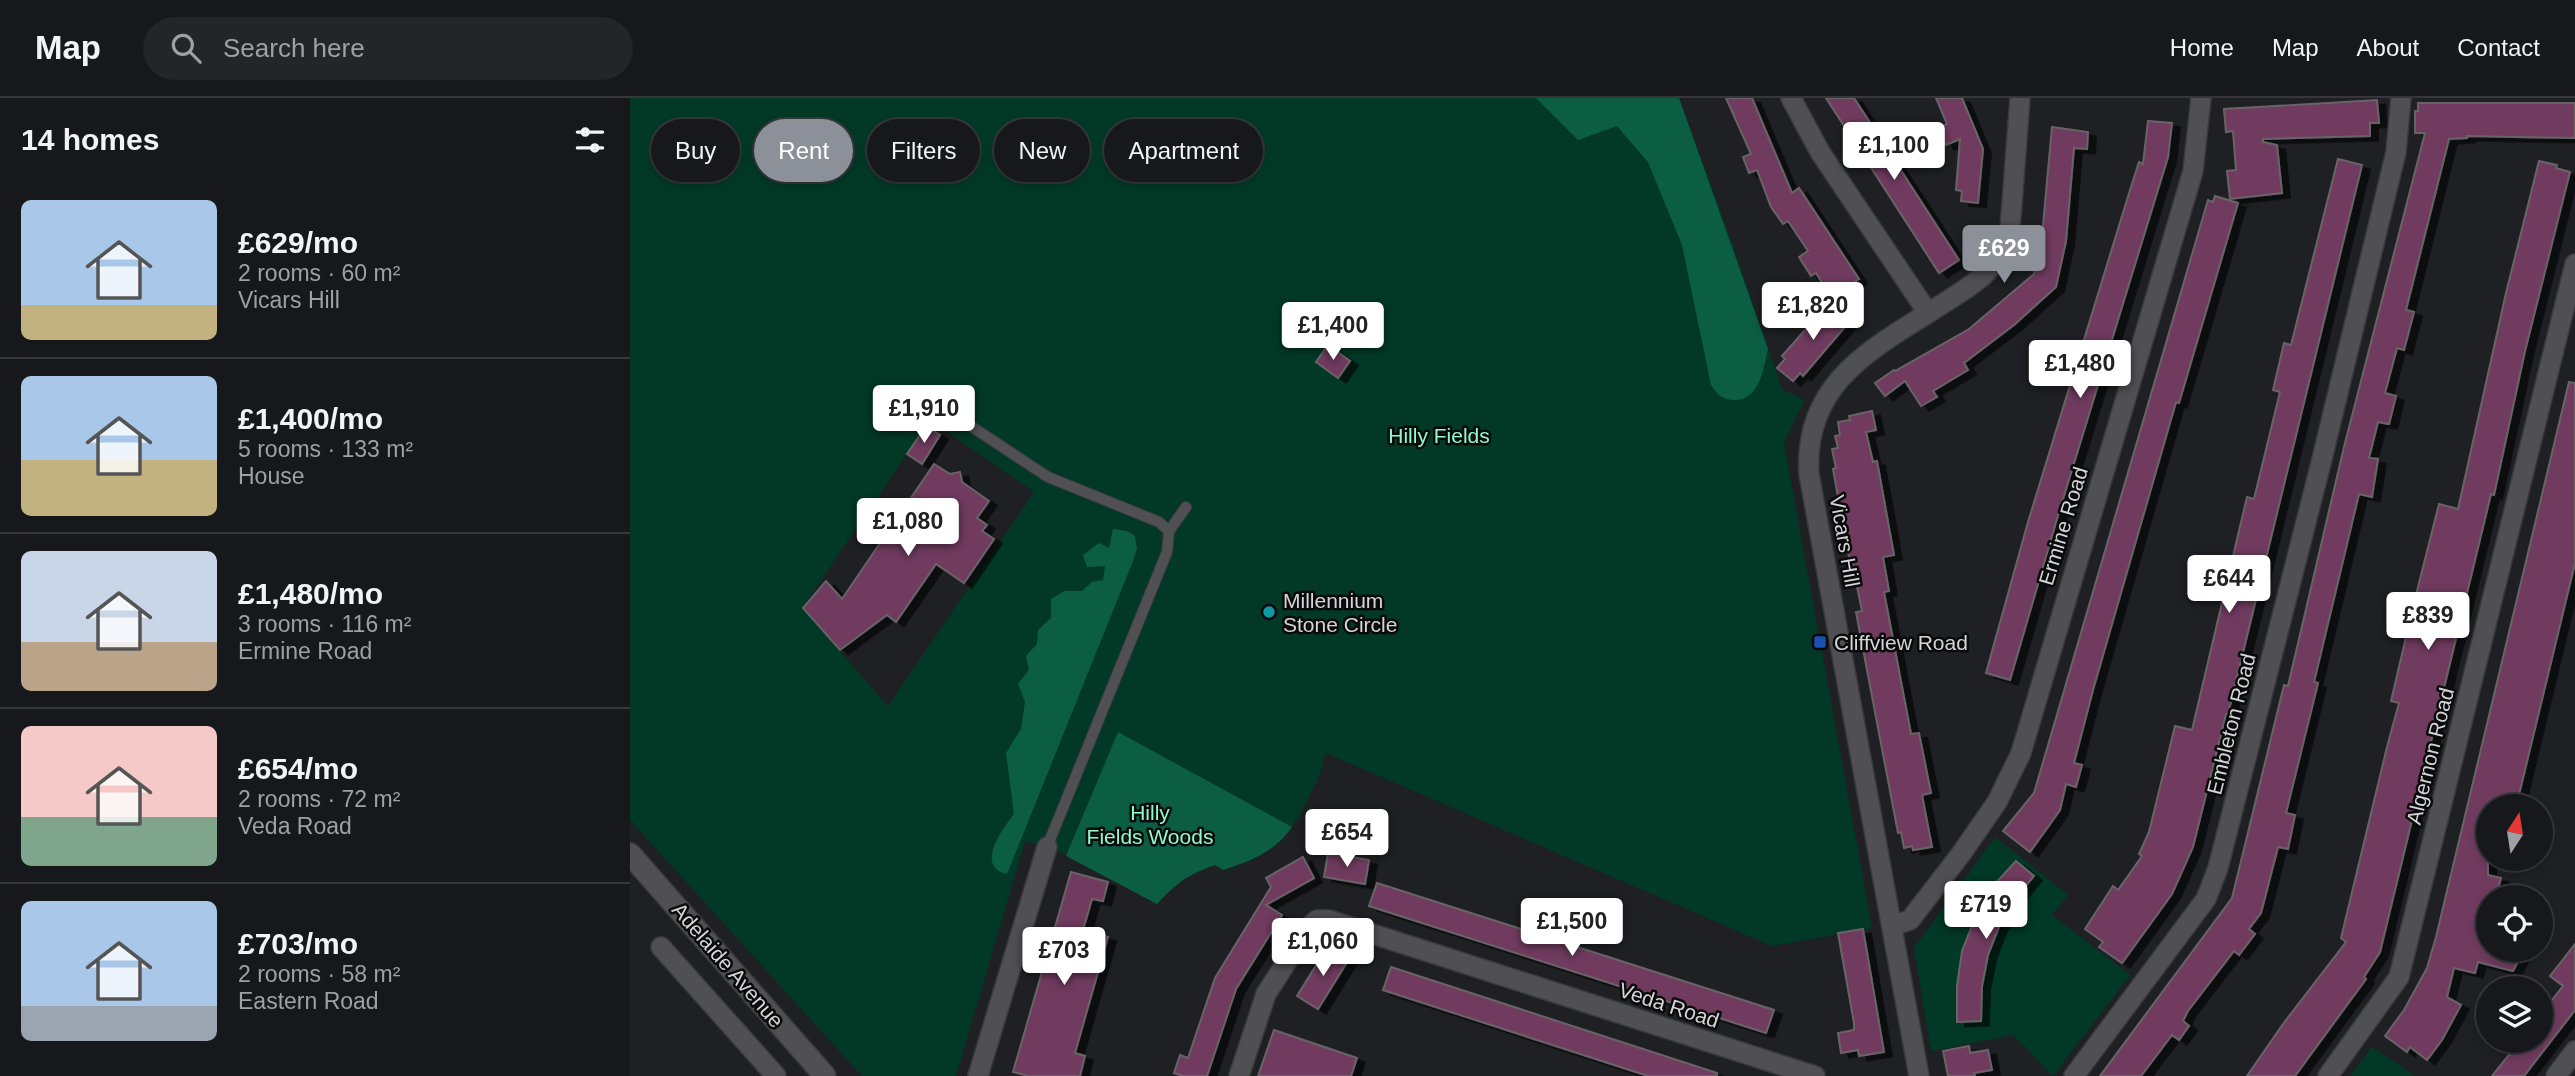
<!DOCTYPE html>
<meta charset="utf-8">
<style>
body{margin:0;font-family:Arial,sans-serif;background:#242528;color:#f1f3f6;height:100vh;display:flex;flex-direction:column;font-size:26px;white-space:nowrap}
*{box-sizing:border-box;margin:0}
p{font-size:23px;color:#9ea0a3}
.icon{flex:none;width:38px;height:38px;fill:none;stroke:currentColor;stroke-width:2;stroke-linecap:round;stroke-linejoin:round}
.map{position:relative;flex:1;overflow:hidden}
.side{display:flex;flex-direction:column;background:#17181b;width:630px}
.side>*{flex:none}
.banner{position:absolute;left:21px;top:21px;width:665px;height:63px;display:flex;gap:14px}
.needle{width:46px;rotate:12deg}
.fabs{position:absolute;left:1846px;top:696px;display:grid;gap:14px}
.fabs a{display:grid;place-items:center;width:77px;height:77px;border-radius:50%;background:#17181b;box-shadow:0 4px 10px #0003,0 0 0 2px #36373a;font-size:35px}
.price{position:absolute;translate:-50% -60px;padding:0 16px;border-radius:7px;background:#fff;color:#222;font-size:23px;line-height:46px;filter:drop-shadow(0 2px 4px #0008)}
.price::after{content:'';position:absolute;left:50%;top:42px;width:21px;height:16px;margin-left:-10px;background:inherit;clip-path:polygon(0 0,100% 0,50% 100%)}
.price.current{background:#8c9099;color:#fff}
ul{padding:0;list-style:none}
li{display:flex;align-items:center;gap:21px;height:175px;padding:0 21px}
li+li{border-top:2px solid #36373a}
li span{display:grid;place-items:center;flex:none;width:196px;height:140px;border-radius:10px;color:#555}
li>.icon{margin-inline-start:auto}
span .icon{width:84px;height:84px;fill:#fffc;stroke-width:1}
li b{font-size:30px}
h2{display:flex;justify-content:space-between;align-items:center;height:84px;padding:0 21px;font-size:30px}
.tag{padding:0 24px;border-radius:32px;background:#17181b;box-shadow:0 4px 10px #0003,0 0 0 2px #36373a;font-size:24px;line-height:63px}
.tag.current{background:#8c9099;color:#fff}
header{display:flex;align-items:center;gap:42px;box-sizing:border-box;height:98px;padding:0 35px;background:#17181b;border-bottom:2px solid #36373a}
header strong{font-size:33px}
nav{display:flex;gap:38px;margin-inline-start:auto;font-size:24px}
.search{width:490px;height:63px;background:#242528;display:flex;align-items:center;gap:18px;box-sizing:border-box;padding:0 24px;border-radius:38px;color:#9ea0a3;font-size:26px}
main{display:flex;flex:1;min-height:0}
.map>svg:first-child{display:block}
.green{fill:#023926;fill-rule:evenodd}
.forest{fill:#0c5e43}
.building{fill:#6f3b5e;stroke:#696467;stroke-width:2;filter:url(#shadow)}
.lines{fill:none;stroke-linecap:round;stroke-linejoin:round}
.service-casing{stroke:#3a3a3d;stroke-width:12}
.minor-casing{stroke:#3a3a3d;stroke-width:22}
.secondary-casing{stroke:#3a3a3d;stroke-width:24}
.service{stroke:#505054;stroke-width:10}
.minor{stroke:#505054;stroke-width:19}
.secondary{stroke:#505054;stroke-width:21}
.culture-dot{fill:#0f9aa8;stroke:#0a0a0b;stroke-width:2.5}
.transit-dot{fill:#1a4fb4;stroke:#0a0a0b;stroke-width:2.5}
.labels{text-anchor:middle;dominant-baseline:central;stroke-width:5;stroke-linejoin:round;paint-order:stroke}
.park-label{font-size:21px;fill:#91f9cb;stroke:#0a0a0b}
.street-label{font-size:21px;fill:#d4d5d7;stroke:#0a0a0b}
.poi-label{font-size:21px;fill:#d4d5d7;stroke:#0a0a0b;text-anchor:start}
</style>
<header>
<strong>Map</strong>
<div class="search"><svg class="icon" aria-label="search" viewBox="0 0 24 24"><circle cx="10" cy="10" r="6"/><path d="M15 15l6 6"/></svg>Search here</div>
<nav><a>Home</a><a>Map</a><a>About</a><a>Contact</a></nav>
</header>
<main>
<section class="side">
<h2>14 homes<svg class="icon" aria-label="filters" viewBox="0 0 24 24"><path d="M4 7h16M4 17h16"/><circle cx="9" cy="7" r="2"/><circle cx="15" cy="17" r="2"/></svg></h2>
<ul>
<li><span style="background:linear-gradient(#a9c7e8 75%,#c2b280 0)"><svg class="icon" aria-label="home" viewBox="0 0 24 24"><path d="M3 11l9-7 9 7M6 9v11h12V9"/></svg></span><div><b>£629/mo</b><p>2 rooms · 60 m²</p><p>Vicars Hill</p></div></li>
<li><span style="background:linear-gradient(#a9c7e8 60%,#c2b280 0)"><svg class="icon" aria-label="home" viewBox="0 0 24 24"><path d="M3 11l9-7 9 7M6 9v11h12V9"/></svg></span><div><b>£1,400/mo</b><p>5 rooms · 133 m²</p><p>House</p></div></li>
<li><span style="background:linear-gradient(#c9d6e8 65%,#b9a48a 0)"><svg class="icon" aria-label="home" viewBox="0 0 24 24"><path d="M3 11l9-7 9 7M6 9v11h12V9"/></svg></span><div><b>£1,480/mo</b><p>3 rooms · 116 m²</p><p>Ermine Road</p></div></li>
<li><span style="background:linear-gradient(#f6c9c9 65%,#7fa58c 0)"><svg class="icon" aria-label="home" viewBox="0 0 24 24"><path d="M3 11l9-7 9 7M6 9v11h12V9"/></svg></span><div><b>£654/mo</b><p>2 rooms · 72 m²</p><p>Veda Road</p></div></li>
<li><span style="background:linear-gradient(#a9c7e8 75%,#9aa5b1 0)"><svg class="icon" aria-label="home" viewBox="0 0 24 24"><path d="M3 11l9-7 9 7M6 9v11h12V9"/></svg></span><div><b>£703/mo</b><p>2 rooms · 58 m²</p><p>Eastern Road</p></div></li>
</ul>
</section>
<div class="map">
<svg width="1945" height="978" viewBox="0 0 1945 978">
<defs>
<filter id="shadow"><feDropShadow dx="8" dy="4.5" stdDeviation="0" flood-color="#0009"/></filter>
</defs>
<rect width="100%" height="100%" fill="#1f2024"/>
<g class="green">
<path d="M0,0H1049L1101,142L1152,291L1174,302L1154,345L1242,830L1142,848L696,655C691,676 683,692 673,711C651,749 635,759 593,772L585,767C557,777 548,784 527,806L429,753L395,743L326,978H232L0,722ZM300,322L404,394L258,608L172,510Z"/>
<polygon points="1365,739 1438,797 1422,817 1500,877 1423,978 1383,937 1301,953 1284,850"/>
<polygon points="1742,949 1785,978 1720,978"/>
</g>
<g class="forest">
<path d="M906,0H1049L1138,251C1133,271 1130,303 1103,302C1091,301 1087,296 1081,287L1052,147L1018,64L987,28L948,42Z"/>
<path d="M483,431L497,433L505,438L507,451L503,463L377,776C344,769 373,730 384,716L376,655L391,631L395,604L388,586L399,572L396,558L407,546L408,532L421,520V501L434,493H452L462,484L473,482L475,468L457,469L453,457L469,445L479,450Z"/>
<path d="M488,634L662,729C645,754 620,763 593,772L585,767C557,777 548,784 527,806L436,758Z"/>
</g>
<g class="building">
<polygon points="1096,0 1122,0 1162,95 1169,90 1229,181 1201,199 1186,175 1181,178 1169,159 1178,153 1158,123 1153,126 1141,109 1127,72 1119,75 1113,59 1121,56"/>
<polygon points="1196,0 1224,0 1329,162 1309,175"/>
<polygon points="1306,0 1332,0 1353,51 1348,105 1331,103 1332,93 1326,92 1330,41 1316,47 1308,30 1317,26"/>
<polygon points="1747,2 1749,25 1740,25 1740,38 1633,41 1633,44 1647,47 1652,95 1600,101 1597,73 1606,72 1603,33 1596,34 1594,11"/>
<polygon points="1788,5 1945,5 1945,40 1837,38 1837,40 1819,41 1776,212 1784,214 1774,252 1767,250 1755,295 1766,298 1759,326 1748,324 1739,360 1748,361 1742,399 1729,396 1684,584 1688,585 1656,715 1665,717 1658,751 1648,749 1631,815 1619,831 1625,836 1609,857 1604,853 1558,913 1553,923 1559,928 1549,942 1542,937 1511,978 1470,978 1602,800 1654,587 1658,588 1714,349 1795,35 1785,35 1785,13 1788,13"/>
<polygon points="1518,23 1542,25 1538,59 1429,414 1380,582 1356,575 1398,424 1496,105 1509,64 1513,66"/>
<polygon points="1422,29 1458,34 1457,51 1444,50 1436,143 1426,189 1384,227 1334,265 1338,272 1303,293 1307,299 1291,308 1275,283 1255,298 1245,285 1264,272 1265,273 1339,231 1404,176 1412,138"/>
<polygon points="1708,61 1732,67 1598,616 1596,616 1563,749 1542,796 1492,865 1469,849 1473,844 1455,831 1483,788 1488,792 1512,758 1509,756 1519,734 1545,628 1562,632 1617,399 1624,401 1650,294 1643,292 1654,245 1661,247"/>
<polygon points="1909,63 1927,67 1926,70 1940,74 1895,253 1864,397 1861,396 1750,854 1734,879 1736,881 1665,978 1617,978 1653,926 1716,844 1711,840 1757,649 1769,605 1761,603 1785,501 1809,406 1828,411 1876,195"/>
<polygon points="1585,98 1608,105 1549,305 1546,304 1463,592 1444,665 1452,667 1446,689 1436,686 1430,712 1400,754 1373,733 1404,695 1578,102 1583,104"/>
<polygon points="1199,205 1220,223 1173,278 1170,275 1163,283 1147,270 1155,261 1152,258"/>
<polygon points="698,247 720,263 708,280 686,264"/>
<polygon points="1939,284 1945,285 1945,465 1886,709 1858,709 1858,777 1871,780 1866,798 1858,796 1858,825 1852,849 1891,858 1883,873 1848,864 1845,875 1824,870 1817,899 1831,907 1812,942 1797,962 1780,949 1777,954 1755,938 1774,912 1797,870 1806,839"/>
<polygon points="1242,313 1246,332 1236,334 1243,364 1247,363 1264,457 1253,459 1259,493 1254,494 1281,636 1289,635 1301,695 1292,697 1302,749 1283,752 1282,748 1274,750 1271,734 1268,735 1226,514 1232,513 1222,464 1220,465 1203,371 1206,370 1202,351 1208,350 1205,338 1210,337 1208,324 1220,322 1219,318"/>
<polygon points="296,328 310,337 292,366 277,356"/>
<polygon points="304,366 320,376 330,374 332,384 359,403 347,420 357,427 352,433 364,441 334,485 306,466 266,524 257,517 210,552 173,510 196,483 212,501"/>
<polygon points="698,755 739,762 735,786 694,779"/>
<polygon points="673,759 684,780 636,807 652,817 606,891 577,978 553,978 544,975 550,957 558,960 585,880 641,789 636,780"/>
<polygon points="1386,763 1404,778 1385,801 1369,829 1358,857 1352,888 1351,923 1327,924 1327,888 1332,853 1346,818 1363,788"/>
<polygon points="441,774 478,784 473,803 462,801 453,832 478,839 445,955 455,958 450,978 399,978 383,974"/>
<polygon points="747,785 1144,912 1136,935 739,808"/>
<polygon points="1233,831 1254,954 1229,958 1228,952 1211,955 1208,935 1224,932 1224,925 1208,835"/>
<polygon points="1945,846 1945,912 1894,978 1862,978 1890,943 1911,943 1911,916 1933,888 1920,878"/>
<polygon points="698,848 719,861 688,911 667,898"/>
<polygon points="761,869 1087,975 1087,978 1018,978 753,892"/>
<polygon points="644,932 727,960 721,978 628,978"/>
<polygon points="1339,948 1340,955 1358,952 1362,972 1344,975 1345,978 1318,978 1313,953"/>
</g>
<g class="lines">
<defs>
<g id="service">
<polyline points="324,317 418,379 529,424 539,433"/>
<polyline points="417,749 537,454 539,433 556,409"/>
</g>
<g id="minor">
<polyline points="1161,0 1190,54 1298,215"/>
<polyline points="1262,828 1280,822 1331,756 1367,704 1391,655 1563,73 1571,0"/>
<polyline points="31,849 146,978"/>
<polyline points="348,978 417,749"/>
<polyline points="609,978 636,896 679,829 687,822 699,822 1185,978"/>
<path d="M1289,978L1179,376C1173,282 1246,249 1314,205C1348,183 1368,173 1380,131L1390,0"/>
<polyline points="1444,978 1576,801 1588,770 1691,365 1766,54 1771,0"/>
<polyline points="1698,978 1769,879 1945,166"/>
<polyline points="1926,978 1945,953"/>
</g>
<polyline id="secondary" points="0,756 195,978"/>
</defs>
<use href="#service" class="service-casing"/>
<use href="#minor" class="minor-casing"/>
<use href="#secondary" class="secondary-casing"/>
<use href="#service" class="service"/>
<use href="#minor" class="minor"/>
<use href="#secondary" class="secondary"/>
</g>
<circle class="culture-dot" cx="639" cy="514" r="7"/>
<rect class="transit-dot" x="1183" y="537" width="14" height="14" rx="3.5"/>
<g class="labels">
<g class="park-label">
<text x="809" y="337">Hilly Fields</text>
<text x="520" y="714">Hilly<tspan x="520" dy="24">Fields Woods</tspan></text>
</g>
<g class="street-label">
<text transform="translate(1433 428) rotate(-73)">Ermine Road</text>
<text transform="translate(1215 443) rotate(80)">Vicars Hill</text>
<text transform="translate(1601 626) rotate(-76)">Embleton Road</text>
<text transform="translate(1800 658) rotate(-76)">Algernon Road</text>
<text transform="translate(98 867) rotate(49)">Adelaide Avenue</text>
<text transform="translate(1039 907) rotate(18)">Veda Road</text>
</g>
<g class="poi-label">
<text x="653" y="502">Millennium<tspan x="653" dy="24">Stone Circle</tspan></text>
<text x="1204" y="544">Cliffview Road</text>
</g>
</g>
</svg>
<div class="fabs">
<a><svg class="needle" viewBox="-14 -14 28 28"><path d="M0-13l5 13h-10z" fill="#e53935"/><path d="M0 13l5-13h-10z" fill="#9ea0a3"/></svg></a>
<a><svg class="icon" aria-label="locate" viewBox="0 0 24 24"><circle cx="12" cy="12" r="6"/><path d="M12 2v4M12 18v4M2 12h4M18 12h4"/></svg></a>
<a><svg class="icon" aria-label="layers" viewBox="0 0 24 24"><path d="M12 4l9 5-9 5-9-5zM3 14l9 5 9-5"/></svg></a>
</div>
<b class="price" style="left:1264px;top:84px">£1,100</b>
<b class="price current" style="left:1374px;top:187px">£629</b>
<b class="price" style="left:1183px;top:244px">£1,820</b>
<b class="price" style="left:703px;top:264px">£1,400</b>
<b class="price" style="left:1450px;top:302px">£1,480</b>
<b class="price" style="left:294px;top:347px">£1,910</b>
<b class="price" style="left:278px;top:460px">£1,080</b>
<b class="price" style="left:1599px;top:517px">£644</b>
<b class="price" style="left:1798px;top:554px">£839</b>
<b class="price" style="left:717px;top:771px">£654</b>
<b class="price" style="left:1356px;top:843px">£719</b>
<b class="price" style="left:942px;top:860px">£1,500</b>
<b class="price" style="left:693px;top:880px">£1,060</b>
<b class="price" style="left:434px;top:889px">£703</b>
<div class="banner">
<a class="tag">Buy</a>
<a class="tag current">Rent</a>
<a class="tag">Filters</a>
<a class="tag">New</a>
<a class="tag">Apartment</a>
</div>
</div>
</main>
